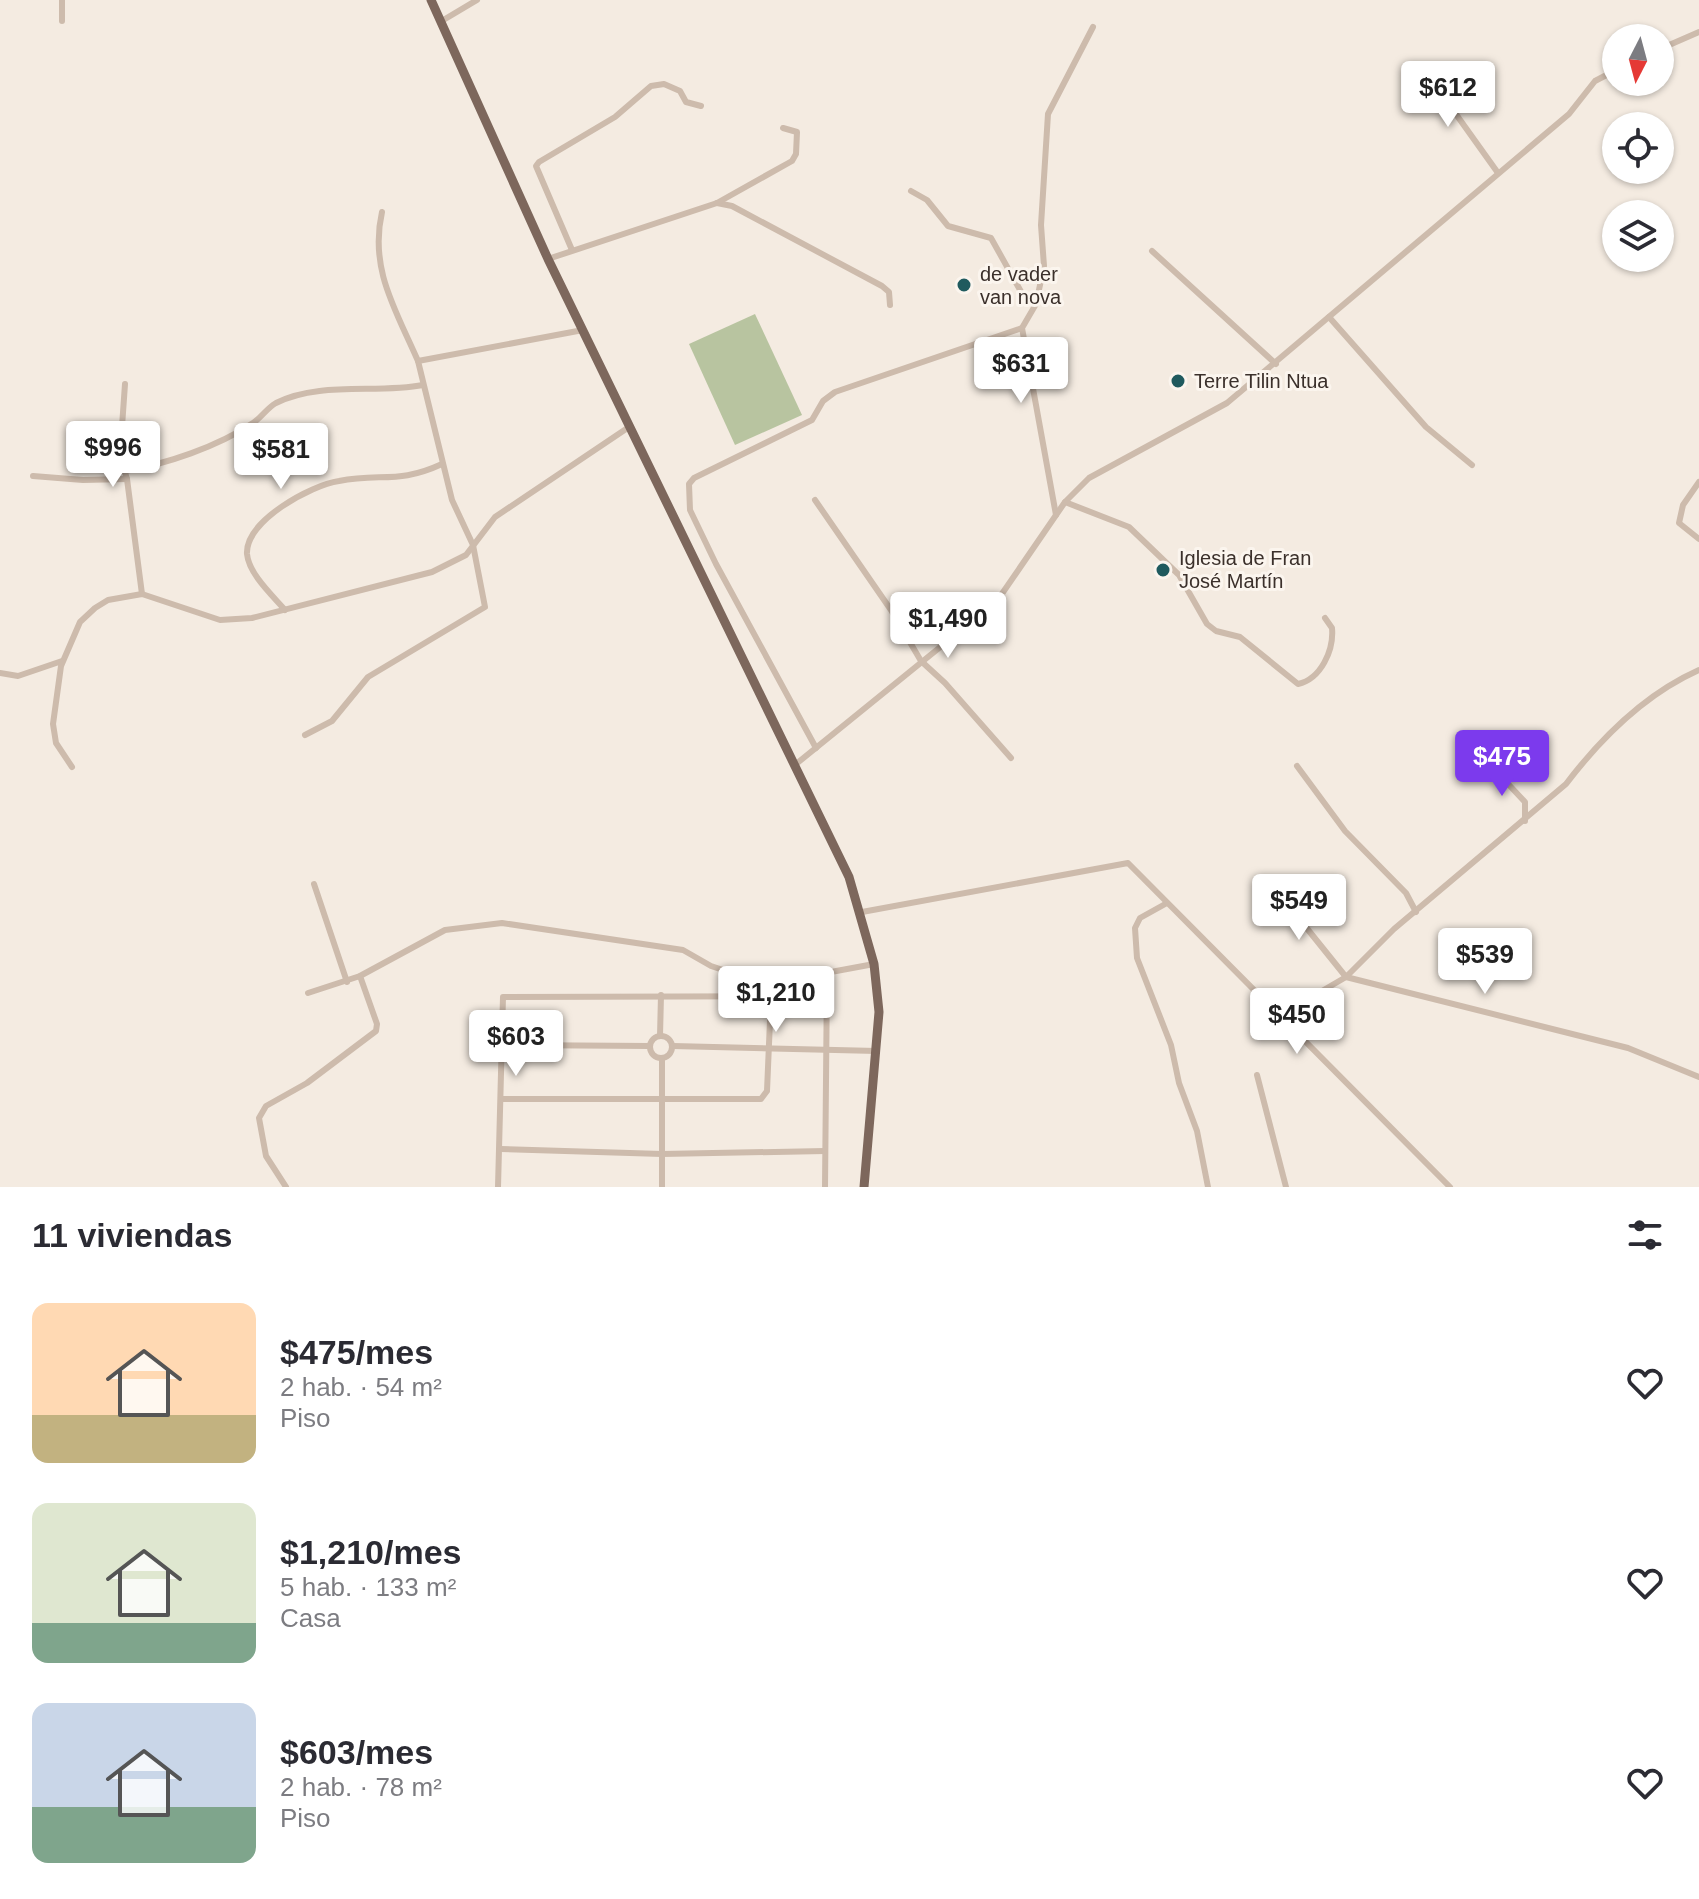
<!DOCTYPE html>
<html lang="es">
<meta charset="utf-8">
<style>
body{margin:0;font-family:Arial,sans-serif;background:#f7f7f7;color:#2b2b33;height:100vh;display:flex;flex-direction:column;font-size:30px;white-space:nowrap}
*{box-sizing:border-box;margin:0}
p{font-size:26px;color:#7c7c81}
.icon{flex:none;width:44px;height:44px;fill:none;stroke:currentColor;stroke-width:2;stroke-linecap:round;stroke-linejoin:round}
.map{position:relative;height:1187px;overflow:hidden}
.drawer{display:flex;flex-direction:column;background:#fff;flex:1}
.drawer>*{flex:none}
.needle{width:52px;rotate:186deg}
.tools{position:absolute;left:1602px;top:24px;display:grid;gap:16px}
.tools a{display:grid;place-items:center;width:72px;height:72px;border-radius:50%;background:#fff;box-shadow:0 2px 6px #0004;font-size:40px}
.price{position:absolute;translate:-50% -68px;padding:0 18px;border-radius:8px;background:#fff;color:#222;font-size:26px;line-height:52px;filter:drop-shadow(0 2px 4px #0008)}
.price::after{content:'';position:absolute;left:50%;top:48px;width:24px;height:18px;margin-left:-12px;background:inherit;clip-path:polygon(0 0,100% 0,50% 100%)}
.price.on{background:#7c3aed;color:#fff}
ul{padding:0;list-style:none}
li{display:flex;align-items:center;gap:24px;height:200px;padding:0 32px}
li span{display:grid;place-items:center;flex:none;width:224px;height:160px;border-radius:16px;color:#555}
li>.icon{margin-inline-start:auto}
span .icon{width:96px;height:96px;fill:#fffc;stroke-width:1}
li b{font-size:34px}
h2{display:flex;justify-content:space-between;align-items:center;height:96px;padding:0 32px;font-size:34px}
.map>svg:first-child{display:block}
.green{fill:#b8c4a0}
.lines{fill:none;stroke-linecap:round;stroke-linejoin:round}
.minor{stroke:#cdbbac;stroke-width:6}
.primary{stroke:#7d675c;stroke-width:9}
.poi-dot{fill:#1f5a5e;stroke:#fbf5ee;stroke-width:3}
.labels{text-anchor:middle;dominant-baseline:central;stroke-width:6;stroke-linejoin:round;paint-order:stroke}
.poi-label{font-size:20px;fill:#3b302b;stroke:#fbf5ee;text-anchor:start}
</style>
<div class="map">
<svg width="1699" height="1187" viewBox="0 0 1699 1187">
<rect width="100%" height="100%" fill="#f4ebe1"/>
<polygon class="green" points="755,314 802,415 735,445 689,344"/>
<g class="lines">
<g class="minor">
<polyline points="62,21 62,0"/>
<polyline points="440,22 477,0"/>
<polyline points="1660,49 1699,32"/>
<polyline points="1428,67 1438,89 1498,173"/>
<polyline points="911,191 927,200 948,226 991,238 1024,297 1036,304"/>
<polyline points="717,203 732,206 882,286 889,292 890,305"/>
<path d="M382,212C369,269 396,310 418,361"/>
<polyline points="572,250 536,166 539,162 615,117 651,86 664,84 680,91 686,102 701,106"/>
<polyline points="1152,251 1276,364"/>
<polyline points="548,259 717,203 792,161 796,154 797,132 783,128"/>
<polyline points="1329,317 1426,427 1472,465"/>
<polyline points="125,384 120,455 127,479 142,594"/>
<path d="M125,471C166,464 217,447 253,423C261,418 267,408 276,403C320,381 377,394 423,385"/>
<polyline points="33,476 83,480 127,479"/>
<polyline points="1699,482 1683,505 1679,523 1699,539"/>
<polyline points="815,500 891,610 921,661 945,683 1011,758"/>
<path d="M1065,502L1129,527L1179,575L1207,624L1216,631L1240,637L1298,684C1321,679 1334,650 1332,628L1325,618"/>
<polyline points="1056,515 1022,328 1036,304 1044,266 1041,225 1048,114 1093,27"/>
<path d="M285,610C272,595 249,574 247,554C245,521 311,485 339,481C381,473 399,484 442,464"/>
<polyline points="0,673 18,676 62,661"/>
<polyline points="305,735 332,721 368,677 485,607 473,545 452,500 418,361 583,330"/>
<polyline points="816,748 716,564 690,510 689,484 694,478 812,420 823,401 835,392 1022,328"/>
<polyline points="796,764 997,601 1065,502 1089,478 1227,403 1569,114 1595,81 1616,70"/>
<polyline points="1297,766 1345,831 1406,893 1416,912"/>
<polyline points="72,767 56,743 53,724 61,666 80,622 95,608 108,600 142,594 220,620 252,618 432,572 466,555 495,517 629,427"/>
<polyline points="1495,770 1525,802 1525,821"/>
<polyline points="314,884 347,982"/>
<path d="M1281,888L1305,926L1346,977L1394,929L1566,784C1601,738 1645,694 1699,670"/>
<polyline points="1167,903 1140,918 1135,928 1137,958 1171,1045 1179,1083 1197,1131 1208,1187"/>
<polyline points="862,912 1128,863 1450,1187"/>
<polyline points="308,993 360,976 445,930 502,923 683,950 711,966 738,975 804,977 874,964"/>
<polyline points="1289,1026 1322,991 1346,977 1628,1048 1699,1077"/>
<circle cx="661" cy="1047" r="11"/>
<polyline points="660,1036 661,995"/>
<polyline points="501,1045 650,1046"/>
<polyline points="673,1046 877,1051"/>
<polyline points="1257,1075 1286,1187"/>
<polyline points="501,1099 761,1099 767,1091 771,997"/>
<polyline points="501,1149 662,1154 825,1151"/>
<polyline points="286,1187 266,1156 259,1118 266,1106 307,1083 376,1031 377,1024 360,976"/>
<polyline points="498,1187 503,997 827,996"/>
<polyline points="662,1187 662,1059"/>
<polyline points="825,1187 827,974"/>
</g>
<polyline class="primary" points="431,0 548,259 849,877 874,964 879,1012 864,1187"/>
</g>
<g class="poi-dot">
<circle cx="964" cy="285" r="8"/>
<circle cx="1178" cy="381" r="8"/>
<circle cx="1163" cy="570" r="8"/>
</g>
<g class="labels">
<g class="poi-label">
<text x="980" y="274">de vader<tspan x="980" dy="23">van nova</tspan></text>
<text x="1194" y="381">Terre Tilin Ntua</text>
<text x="1179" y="558">Iglesia de Fran<tspan x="1179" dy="23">José Martín</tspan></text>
</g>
</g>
</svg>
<div class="tools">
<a><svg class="needle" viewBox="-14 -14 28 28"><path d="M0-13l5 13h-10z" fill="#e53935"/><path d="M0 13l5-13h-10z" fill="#7c7c81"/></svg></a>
<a><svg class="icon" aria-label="locate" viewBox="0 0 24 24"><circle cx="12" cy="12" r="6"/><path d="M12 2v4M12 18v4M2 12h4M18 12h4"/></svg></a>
<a><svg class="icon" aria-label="layers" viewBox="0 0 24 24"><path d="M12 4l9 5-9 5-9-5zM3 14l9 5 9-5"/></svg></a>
</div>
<b class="price" style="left:1448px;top:129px">$612</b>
<b class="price" style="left:1021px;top:405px">$631</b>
<b class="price" style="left:113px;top:489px">$996</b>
<b class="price" style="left:281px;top:491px">$581</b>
<b class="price" style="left:948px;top:660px">$1,490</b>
<b class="price on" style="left:1502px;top:798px">$475</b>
<b class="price" style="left:1299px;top:942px">$549</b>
<b class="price" style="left:1485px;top:996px">$539</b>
<b class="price" style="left:776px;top:1034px">$1,210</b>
<b class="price" style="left:1297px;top:1056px">$450</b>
<b class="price" style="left:516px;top:1078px">$603</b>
</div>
<section class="drawer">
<h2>11 viviendas<svg class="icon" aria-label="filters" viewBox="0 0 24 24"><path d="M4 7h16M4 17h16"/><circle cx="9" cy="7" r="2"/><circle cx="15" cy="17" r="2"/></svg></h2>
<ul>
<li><span style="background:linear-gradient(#ffd9b3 70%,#c2b280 0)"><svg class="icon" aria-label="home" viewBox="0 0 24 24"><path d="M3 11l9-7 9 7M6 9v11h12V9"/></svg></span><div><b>$475/mes</b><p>2 hab. · 54 m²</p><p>Piso</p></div><svg class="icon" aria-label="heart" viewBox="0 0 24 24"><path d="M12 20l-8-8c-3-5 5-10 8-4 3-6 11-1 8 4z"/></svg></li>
<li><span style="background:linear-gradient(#dfe7d0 75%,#7fa58c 0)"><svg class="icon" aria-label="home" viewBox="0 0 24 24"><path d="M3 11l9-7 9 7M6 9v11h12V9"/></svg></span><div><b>$1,210/mes</b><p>5 hab. · 133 m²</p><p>Casa</p></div><svg class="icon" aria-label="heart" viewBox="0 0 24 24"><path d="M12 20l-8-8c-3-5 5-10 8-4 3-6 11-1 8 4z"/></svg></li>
<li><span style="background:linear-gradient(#c9d6e8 65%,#7fa58c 0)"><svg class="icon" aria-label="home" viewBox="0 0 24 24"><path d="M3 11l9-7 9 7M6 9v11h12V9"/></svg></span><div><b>$603/mes</b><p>2 hab. · 78 m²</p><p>Piso</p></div><svg class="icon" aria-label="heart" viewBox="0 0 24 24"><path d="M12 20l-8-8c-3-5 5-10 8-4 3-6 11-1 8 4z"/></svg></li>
</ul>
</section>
